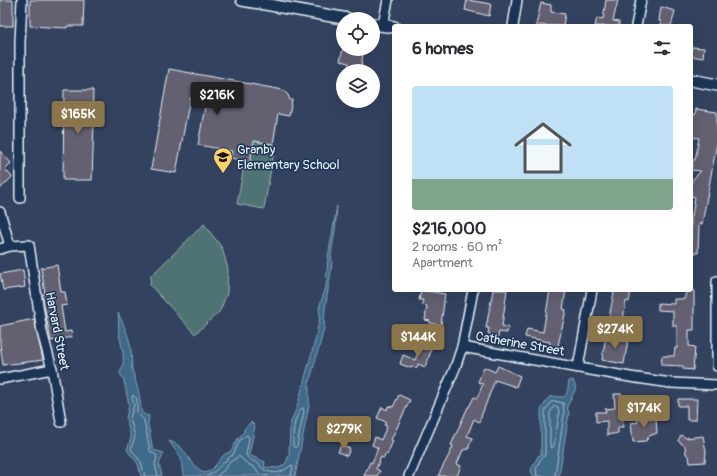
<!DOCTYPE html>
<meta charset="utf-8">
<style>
body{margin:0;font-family:Pangolin,sans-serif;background:#f2f2f3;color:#2b2b33;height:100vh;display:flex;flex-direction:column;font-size:15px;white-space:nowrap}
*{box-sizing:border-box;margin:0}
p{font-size:13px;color:#7c7c81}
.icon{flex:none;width:22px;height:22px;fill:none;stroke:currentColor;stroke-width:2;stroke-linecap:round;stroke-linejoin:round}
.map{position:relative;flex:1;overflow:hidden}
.details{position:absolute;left:392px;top:24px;width:301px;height:268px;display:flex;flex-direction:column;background:#fff;border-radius:4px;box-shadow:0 4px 16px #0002}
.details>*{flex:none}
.tools{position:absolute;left:336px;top:12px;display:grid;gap:8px}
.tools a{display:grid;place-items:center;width:44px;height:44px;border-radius:50%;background:#fff;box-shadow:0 4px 16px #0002;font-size:20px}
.price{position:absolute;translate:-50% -34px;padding:0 9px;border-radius:4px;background:#8a764a;color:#fff;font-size:13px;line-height:26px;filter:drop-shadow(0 1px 2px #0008)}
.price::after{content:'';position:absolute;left:50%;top:24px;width:12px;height:9px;margin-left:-6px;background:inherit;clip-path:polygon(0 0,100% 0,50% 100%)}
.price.current{background:#222;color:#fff}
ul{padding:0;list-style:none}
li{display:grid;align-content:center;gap:8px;height:212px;padding:0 20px}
li span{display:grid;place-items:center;height:124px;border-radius:4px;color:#555}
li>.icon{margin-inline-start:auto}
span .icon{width:72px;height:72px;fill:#fffc;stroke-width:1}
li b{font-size:17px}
h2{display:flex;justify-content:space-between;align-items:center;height:48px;padding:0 20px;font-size:17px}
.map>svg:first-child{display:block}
.green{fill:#4f7272;stroke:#9cb2b5}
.water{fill:#416b89;stroke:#84a1b5}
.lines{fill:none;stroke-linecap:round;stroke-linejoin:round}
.shore{stroke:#a5bbcc;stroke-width:1}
.building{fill:#646071;stroke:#e8f1f8}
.minor-casing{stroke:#e8f1f8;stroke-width:12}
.tertiary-casing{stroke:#e8f1f8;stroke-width:14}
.minor{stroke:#1d3557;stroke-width:9}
.tertiary{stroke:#1d3557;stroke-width:11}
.labels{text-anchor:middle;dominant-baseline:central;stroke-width:3;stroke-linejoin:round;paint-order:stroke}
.poi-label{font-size:13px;fill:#e8f1f8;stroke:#1d3557;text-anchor:start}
.street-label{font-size:13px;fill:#e8f1f8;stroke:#1d3557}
</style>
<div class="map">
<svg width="717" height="476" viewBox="0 0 717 476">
<rect width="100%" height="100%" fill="#32425f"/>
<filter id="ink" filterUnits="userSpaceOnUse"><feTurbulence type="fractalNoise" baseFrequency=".025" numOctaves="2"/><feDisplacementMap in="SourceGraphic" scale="8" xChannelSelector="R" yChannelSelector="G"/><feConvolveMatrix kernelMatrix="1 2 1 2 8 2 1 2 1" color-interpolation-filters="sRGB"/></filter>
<g filter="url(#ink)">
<g class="green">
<polygon points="254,141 275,145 264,209 237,204 245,161"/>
<polygon points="204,224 222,248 228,269 227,293 220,311 195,334 150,285 151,276"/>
</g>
<g class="water">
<path d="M337,206L335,231L331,255L332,261L331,271L325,309L324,329L309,384V405L295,476H183L181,458L169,441C184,446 184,453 193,464C196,467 200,470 204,473C214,471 217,462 223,456C225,453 229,453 231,451C236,443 236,439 244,432V429L251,422L255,426L249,455L265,462L264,467L279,468L286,463L289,455L290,424L297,407L315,341L320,316L319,308L326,287L328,257Z"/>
<path d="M118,313C124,325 130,338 131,351C132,357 131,364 132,369C136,383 141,397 141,411L145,415L149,416L148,424L153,450L164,453L159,464L162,476H141L138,464L127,450L131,438L126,418L129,405L124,381L120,373C127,359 121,347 119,332C118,326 119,320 118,313Z"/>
<path d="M573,380L576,388L567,407L569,413L559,476H533L531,470L538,456L541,455V410L549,397C566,395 566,403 569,381Z"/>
</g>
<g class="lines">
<g class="shore">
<polygon points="555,406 558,407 559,414 554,446 552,448 550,446 550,413"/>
<path d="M303,408L304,411L297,446L295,448L293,446C293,432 293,420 301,409Z"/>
<polyline points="145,476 141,462 131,449 135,437 130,418 134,405 132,397 133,395 137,399 137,413 144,420 150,451 157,456 155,464 158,476"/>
<path d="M207,476C219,471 223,460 233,455L240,440L247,435L249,437C248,456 239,454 259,464C262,471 273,474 280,472C284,471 288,467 292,465L293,467L291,476"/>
<polyline points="217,476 224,470 230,462 239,456 245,462 255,468 259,474 268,476"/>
<polyline points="537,476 536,469 540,460 545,455 545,411 551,402 555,401 563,403 564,414 555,476"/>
</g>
</g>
<g class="building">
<rect x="0" y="0" width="13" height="26"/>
<polygon points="30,0 84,0 83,26 67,26 67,28 30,26"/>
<polygon points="467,0 491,4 489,16 465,10"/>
<polygon points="606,0 618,0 613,21 619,22 619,26 595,26 597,18 603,19"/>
<polygon points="541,3 551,5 551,12 565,14 563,26 536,25"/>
<polygon points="661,7 675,11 671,26 661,25 661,21 659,21"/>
<polygon points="691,47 704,48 703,58 691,56"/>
<polygon points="343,49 363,52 361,71 348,71 349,63 340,61"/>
<polygon points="169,69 283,90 288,95 290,100 292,100 289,116 278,114 273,144 254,141 250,162 245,161 231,158 232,151 198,145 206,101 190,98 176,173 151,169"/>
<polygon points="64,90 93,90 92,123 94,123 92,180 63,180"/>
<polygon points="696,109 717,112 717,143 702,224 699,224 698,253 691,253 691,216 692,216 695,197 691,196 691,186 692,180 701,171 691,170 693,160 695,160 699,138 691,137 691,114 695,115"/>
<polygon points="0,151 11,163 5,169 12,177 0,189"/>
<polygon points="57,265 61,292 65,292 67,305 61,306 65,332 71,331 72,337 51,341 42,295 45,294 41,268"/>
<polygon points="23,270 25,287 3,290 0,274"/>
<polygon points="421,290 445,294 441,325 430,323 430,321 425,320 427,306 422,305 423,300 419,300"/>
<polygon points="493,290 507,290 502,326 508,327 507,333 499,332 497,341 489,339 490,334 488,333 489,328 486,328"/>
<polygon points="550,290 566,290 563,309 566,310 557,350 550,349 550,342 525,337 527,329 543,332"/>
<polygon points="617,290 631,290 629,302 626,301 622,325 608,323 614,292 616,292"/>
<polygon points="687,290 694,290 694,330 689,330 689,346 695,347 693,370 683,369 683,366 661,365 662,356 674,356 675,348 677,348 677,326 673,326 673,311 658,310 658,303 674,304 674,299 685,299 685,294 687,294"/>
<polygon points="34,319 43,360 3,365 0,344 0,326"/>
<polygon points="606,335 628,340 624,364 602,360"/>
<polygon points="423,344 431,347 430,351 431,351 425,367 418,364 417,368 412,366 411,368 400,364 403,355 415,360 420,347 422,348"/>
<polygon points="498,366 520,376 516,387 495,380 479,422 474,419 467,436 473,438 469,446 469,449 463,450 457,464 461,466 457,476 438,476 450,453 453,446 451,445 468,407 469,407 474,397 477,398 483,384 478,382 484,367 495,372"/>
<polygon points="614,394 622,394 623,427 618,427 618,433 607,435 607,421 596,422 596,412 606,412 605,409 615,408"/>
<polygon points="399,395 410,400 391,440 393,441 387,455 385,454 384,458 381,457 376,469 380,471 377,476 364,476 370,462 372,463 378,448 372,445 375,437 381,440 387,426 384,425 386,422 377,418 382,407 387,410 388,406 393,407"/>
<polygon points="678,399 697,399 696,420 687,420 687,406 678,406"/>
<polygon points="656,418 657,433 649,436 646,441 633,442 631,423 638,422 637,419"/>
<polygon points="681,435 686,438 703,436 706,451 705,462 690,463 689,456 686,454 685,446 678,441"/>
<polygon points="341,445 350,449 347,456 338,452"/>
</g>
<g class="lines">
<defs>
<g id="minor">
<polyline points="383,25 388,0"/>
<polyline points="513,26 517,0"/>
<polyline points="636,26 641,0"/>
<polyline points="20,198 20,42 22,0"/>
<polyline points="0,212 10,246 29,245 42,332 52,369 61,422"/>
<polyline points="0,249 10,246"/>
<polyline points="717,281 717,366"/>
<polyline points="462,347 630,377 671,383 717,385"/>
<polyline points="578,367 592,290"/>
<polyline points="0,379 52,369"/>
<polyline points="409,476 455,368 462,347 473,290"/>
</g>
<g id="tertiary">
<polyline points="242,0 348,19"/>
<polyline points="373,24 394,27"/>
<polyline points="691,80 717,85"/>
</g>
</defs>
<use href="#minor" class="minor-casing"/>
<use href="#tertiary" class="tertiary-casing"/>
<use href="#minor" class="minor"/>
<use href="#tertiary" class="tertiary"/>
</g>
</g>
<defs>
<symbol id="school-pin" viewBox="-11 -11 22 30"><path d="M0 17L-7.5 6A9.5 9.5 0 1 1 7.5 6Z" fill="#ffd166" stroke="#1d3557"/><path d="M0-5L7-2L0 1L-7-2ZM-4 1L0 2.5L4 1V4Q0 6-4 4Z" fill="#111"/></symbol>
</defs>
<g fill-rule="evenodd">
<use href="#school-pin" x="212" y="146" width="22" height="30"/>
</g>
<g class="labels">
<g class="poi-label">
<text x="237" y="150">Granby<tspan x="237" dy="15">Elementary School</tspan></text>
</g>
<g class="street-label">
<text transform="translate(57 331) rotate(79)">Harvard Street</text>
<text transform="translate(520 344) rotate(10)">Catherine Street</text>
</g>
</g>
</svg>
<div class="tools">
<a><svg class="icon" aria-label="locate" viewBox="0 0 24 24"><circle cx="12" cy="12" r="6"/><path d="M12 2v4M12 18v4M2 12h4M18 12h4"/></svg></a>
<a><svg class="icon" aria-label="layers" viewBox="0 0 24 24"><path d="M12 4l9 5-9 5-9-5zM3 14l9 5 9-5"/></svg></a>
</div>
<b class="price current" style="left:217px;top:116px">$216K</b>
<b class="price" style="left:78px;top:135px">$165K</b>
<b class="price" style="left:615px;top:350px">$274K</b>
<b class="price" style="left:418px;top:358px">$144K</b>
<b class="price" style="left:644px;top:429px">$174K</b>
<b class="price" style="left:344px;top:450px">$279K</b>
<section class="details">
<h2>6 homes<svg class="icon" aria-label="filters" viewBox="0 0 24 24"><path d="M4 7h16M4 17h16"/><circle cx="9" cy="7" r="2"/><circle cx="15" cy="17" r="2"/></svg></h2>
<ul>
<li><span style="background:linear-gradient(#bfe0f5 75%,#7fa58c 0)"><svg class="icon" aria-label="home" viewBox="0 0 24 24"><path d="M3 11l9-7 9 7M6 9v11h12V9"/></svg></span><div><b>$216,000</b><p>2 rooms · 60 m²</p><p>Apartment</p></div></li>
</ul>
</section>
</div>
